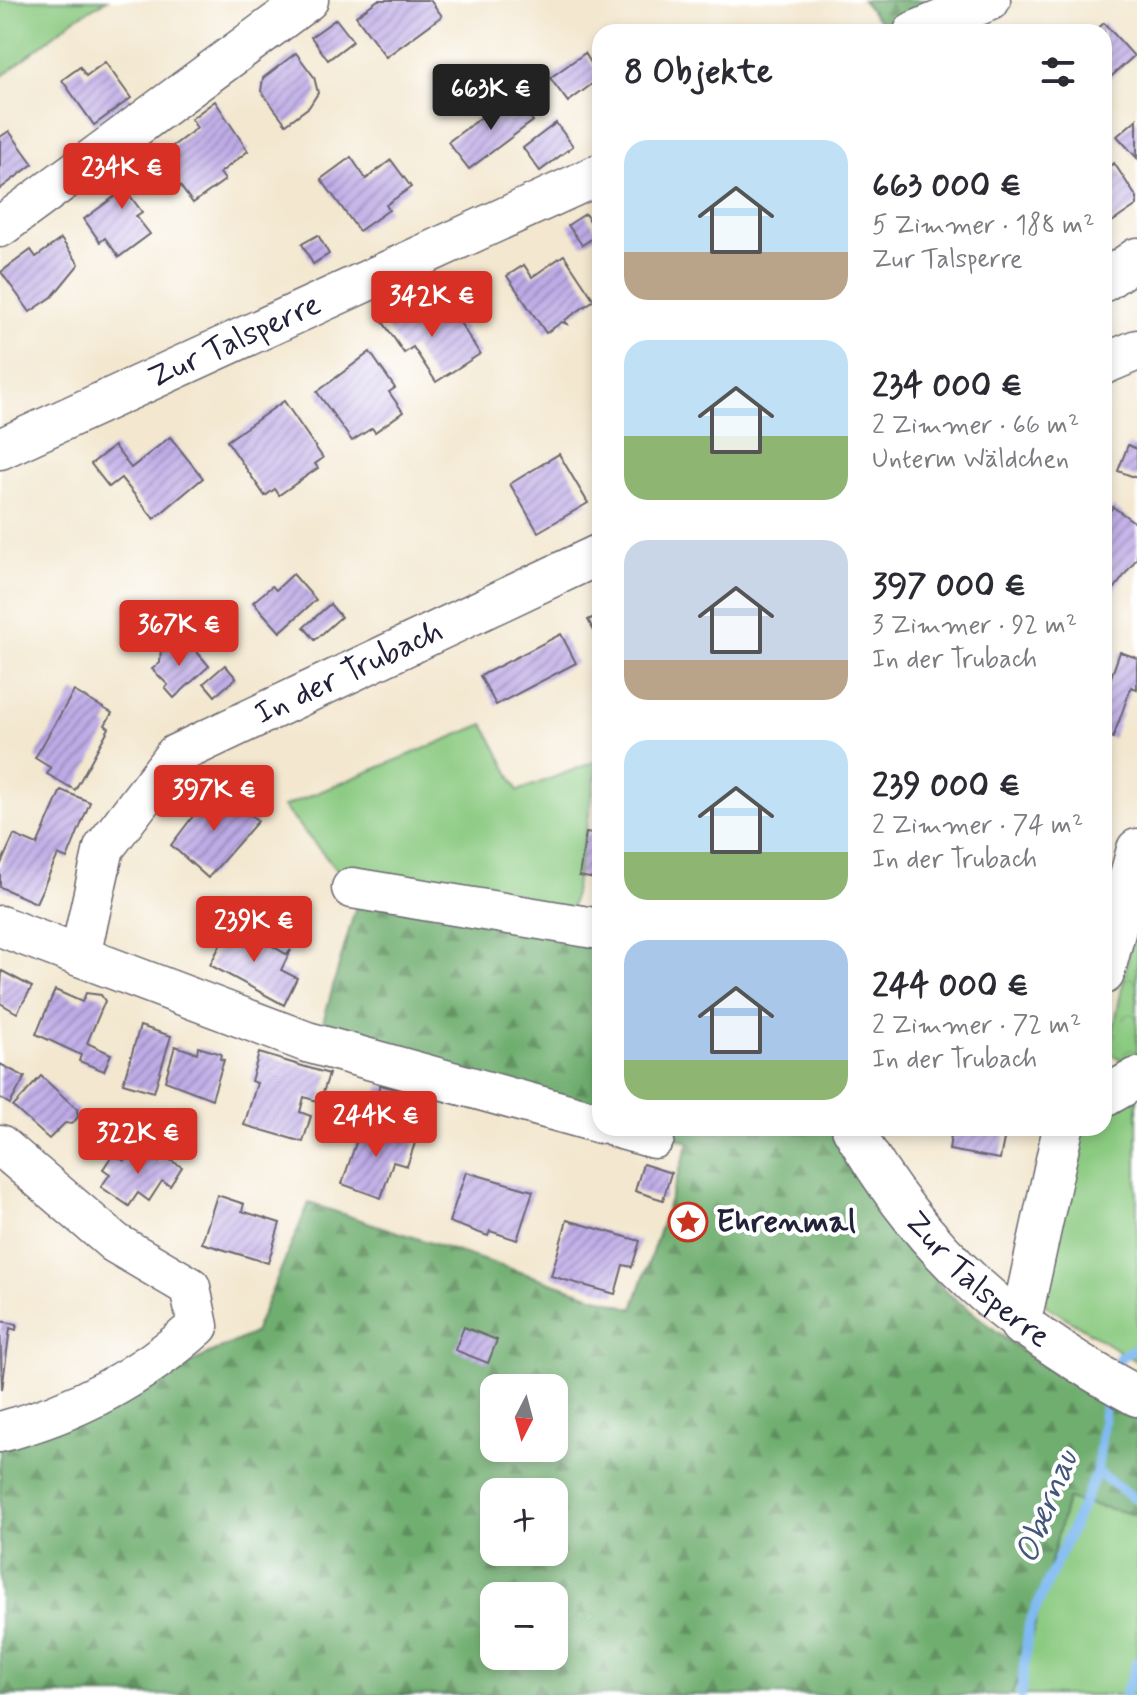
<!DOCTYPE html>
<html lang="de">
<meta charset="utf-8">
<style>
body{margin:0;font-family:Mynerve,sans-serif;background:#f2f2f3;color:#2b2b33;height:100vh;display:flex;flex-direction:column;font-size:30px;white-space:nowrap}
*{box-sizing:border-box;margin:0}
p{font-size:26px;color:#7c7c81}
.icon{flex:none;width:44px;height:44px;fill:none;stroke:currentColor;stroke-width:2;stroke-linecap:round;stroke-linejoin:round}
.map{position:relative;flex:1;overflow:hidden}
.drawer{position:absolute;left:592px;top:24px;width:520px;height:1112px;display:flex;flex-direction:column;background:#fff;border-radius:24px;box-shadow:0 4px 12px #0003}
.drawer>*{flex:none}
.needle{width:52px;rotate:186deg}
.fabs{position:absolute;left:480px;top:1374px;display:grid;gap:16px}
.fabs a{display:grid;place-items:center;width:88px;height:88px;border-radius:16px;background:#fff;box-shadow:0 4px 12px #0003;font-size:40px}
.price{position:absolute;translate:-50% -68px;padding:0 18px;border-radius:8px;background:#d93025;color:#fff;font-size:26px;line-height:52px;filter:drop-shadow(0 2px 4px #0008)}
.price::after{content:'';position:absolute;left:50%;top:48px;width:24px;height:18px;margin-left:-12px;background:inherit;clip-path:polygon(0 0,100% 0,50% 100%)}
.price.selected{background:#222;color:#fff}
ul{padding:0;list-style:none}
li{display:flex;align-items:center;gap:24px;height:200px;padding:0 32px}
li span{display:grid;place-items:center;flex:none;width:224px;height:160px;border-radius:24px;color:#555}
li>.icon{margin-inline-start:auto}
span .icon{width:96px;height:96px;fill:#fffc;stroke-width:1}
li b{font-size:34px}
h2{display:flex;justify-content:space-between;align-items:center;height:96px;padding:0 32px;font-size:34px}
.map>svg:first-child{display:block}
.green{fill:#8bca81;stroke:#56765e;stroke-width:2}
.forest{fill:url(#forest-firs);stroke:#496855;stroke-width:2;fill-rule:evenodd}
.park{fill:url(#park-crowns);stroke:#56765e;stroke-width:2}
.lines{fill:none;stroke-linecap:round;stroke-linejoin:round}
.stream{stroke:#80baf2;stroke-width:10}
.building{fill:url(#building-hatch)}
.minor-casing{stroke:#6b676f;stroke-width:43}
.minor{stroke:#fff;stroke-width:40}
.labels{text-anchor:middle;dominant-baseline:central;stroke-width:8;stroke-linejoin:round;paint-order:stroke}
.street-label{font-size:32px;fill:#22223b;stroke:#fff}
.poi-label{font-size:32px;font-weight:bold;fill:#22223b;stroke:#fff;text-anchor:start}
.water-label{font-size:34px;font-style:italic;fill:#43577b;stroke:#fff}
</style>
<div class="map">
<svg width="1137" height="1695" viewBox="0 0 1137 1695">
<defs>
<pattern id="forest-firs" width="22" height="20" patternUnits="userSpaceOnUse" patternTransform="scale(2)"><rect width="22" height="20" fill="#70ae6f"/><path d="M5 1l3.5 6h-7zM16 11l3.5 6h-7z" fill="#5c8d5c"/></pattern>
<pattern id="park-crowns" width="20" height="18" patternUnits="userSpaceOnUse" patternTransform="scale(2)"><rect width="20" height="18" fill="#8bca81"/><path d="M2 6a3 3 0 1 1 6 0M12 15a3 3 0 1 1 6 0" fill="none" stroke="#78ad70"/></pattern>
<pattern id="building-hatch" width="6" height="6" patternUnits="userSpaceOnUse" patternTransform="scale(2)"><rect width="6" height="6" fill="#beabe6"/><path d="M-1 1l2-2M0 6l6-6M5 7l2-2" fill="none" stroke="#9a8bbc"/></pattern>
</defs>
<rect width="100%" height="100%" fill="#fff"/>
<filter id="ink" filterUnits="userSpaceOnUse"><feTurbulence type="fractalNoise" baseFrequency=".0125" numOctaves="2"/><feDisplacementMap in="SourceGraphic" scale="16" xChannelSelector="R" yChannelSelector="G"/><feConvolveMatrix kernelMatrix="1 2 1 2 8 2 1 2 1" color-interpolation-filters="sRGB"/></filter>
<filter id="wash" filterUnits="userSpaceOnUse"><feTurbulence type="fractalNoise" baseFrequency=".006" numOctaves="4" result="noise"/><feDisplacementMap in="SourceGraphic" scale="32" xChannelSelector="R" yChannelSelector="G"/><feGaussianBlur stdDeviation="1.8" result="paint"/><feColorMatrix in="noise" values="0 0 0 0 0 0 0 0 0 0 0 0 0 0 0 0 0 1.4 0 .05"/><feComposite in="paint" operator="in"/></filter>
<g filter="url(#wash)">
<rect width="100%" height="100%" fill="#f3e7cf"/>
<g class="green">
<polygon points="0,0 107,0 74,19 0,78"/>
<polygon points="484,724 518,791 599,760 571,909 343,877 283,807"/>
<polygon points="1137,1094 1137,1362 1044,1304 1080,1134 1089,1128 1104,1128 1104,1117"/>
<polygon points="1067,1498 1137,1515 1137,1695 1011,1695 1025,1663"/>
</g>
<g class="forest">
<polygon points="862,0 949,0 885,28"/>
<polygon points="357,902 600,939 600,1116 319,1036"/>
<path d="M644,1128H838L877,1200L944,1290L1037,1363L1137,1417V1515L1067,1499L1025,1663L1011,1695H0V1446L101,1405L254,1333L309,1203L633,1309L689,1142ZM494,1388H554V1448H494ZM494,1492H554V1552H494ZM494,1596H554V1656H494Z"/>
</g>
<polygon class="park" points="1137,918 1137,1062 1135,1064 1108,1054"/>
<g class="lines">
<g class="stream">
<polyline points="1113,1374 1120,1357 1137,1348"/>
<polyline points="1097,1472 1137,1500"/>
<polyline points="1021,1695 1029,1624 1097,1472 1107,1389"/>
<polyline points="1125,1695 1137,1662"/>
</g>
</g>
<g id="blocks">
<g class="building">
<polygon points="378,0 430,0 442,16 386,57 356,16"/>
<polygon points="336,19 353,41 328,60 311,37"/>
<polygon points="1104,23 1134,56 1104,83 1104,32 1094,32"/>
<polygon points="296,53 314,77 318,93 309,107 286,124 261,91 263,78"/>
<polygon points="585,53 600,78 568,102 550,78"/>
<polygon points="105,62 131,98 94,125 62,80 80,67 86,76"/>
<polygon points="513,94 533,121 469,169 448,142"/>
<polygon points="215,101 248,151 220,173 225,180 193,203 158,157 197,128 191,119"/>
<polygon points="1137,119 1137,158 1117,136"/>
<polygon points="556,123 573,146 540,171 523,148"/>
<polygon points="9,131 33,164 0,189 0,137"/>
<polygon points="136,154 152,177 128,193 142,212 136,216 150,234 119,257 105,238 100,242 84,219 125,189 113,171"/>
<polygon points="351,157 366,179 391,160 411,187 386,205 389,210 359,231 321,179"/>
<polygon points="1114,163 1137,198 1137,205 1106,226 1104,170"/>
<polygon points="585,214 599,234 582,245 568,225"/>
<polygon points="318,235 329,254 313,264 302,244"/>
<polygon points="61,239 79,264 52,297 30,312 1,272 31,250 36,257"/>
<polygon points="564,255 594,300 565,320 567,324 562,322 546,333 507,276 524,265 532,277"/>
<polygon points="408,301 424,324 450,307 480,354 436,382 413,347 404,353 381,319"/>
<polygon points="370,352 395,388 389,392 403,412 375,432 372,428 352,441 317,392"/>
<polygon points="284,401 323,458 315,464 318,468 279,495 275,489 265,496 227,441"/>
<polygon points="170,437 203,478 154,519 121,478 109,487 91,464 114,446 131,468"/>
<polygon points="1128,445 1137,449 1137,478 1118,471"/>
<polygon points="559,454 588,503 538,532 510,484"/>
<polygon points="1113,507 1137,524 1137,558 1109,596 1104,592 1104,519"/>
<polygon points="293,574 316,600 280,632 253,602 272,586 276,590"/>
<polygon points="330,604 341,617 315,640 304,627"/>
<polygon points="600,614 600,642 588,620"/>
<polygon points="561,634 576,663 496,705 480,676"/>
<polygon points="166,644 174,645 182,654 192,646 209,666 174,698 165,688 168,685 152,669 160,663 161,648"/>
<polygon points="1120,652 1137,658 1137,689 1131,687 1113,738 1104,735 1104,678 1110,680"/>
<polygon points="225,665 236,678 215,696 204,683"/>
<polygon points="74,691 112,713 105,725 109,728 75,790 47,774 51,768 35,758"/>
<polygon points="221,789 258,821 208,878 171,845 200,807 203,810"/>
<polygon points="61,790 90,802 67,859 58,855 36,903 0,887 0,866 14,835 37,845"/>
<polygon points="586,833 600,835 600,880 579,876"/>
<polygon points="232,922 286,954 291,950 281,970 297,978 284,1005 210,965"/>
<polygon points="2,971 32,987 17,1013 0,1003"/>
<polygon points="55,990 82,1002 86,993 101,995 105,1001 87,1043 111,1054 104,1071 79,1061 81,1055 36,1034"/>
<polygon points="140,1026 171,1036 154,1092 123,1083"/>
<polygon points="175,1046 197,1053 198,1047 221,1054 220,1059 224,1060 212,1099 165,1081"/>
<polygon points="259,1053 329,1074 320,1102 304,1097 300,1112 311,1116 303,1142 244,1125 257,1083 251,1081"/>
<polygon points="0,1064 25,1077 10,1104 0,1098"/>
<polygon points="41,1076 77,1109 78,1117 72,1124 65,1123 49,1139 13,1107"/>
<polygon points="380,1085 419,1095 413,1116 374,1106"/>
<polygon points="363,1122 416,1140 407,1166 393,1162 381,1198 342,1184"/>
<polygon points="938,1128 1002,1128 1001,1133 1005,1134 1000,1159 949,1150 951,1135 937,1133"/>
<polygon points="142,1151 159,1162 163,1156 182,1167 170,1186 162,1181 149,1201 138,1193 129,1206 101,1187 110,1174 103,1169 113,1154 124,1161 128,1155 136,1159"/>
<polygon points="643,1164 671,1173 663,1200 635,1191"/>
<polygon points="466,1172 533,1191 517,1240 490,1231 488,1236 449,1222"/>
<polygon points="217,1195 244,1204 242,1211 280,1223 268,1263 202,1243"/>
<polygon points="567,1220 640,1241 632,1267 623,1265 615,1294 551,1276"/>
<polygon points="0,1321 17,1324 16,1330 10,1328 2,1390"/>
<polygon points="464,1327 497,1340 488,1363 455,1350"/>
</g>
</g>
</g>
<g filter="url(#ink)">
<use href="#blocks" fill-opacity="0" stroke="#6b676f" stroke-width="2"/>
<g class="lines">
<defs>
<g id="minor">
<polyline points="914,32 990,0"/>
<polyline points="0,227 308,0"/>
<polyline points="1104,281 1137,258"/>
<polyline points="1104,364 1137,350"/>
<path id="s1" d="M0,449L600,174"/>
<polyline points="352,888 600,929"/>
<polyline points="0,926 307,1042 600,1123"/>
<path id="s2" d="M80,956L104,848L175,755L600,554"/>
<polyline points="1104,974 1137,849"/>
<polyline points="1104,1097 1137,1078"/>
<polyline points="618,1128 654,1138"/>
<path id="s3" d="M852,1128C925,1255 1009,1327 1137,1396"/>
<path d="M0,1145L115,1243L190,1287L198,1326C141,1377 74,1413 0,1432"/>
<polyline points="1020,1325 1063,1128"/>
</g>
</defs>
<use href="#minor" class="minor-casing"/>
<use href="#minor" class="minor"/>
</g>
</g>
<defs>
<symbol id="sight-ring" viewBox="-11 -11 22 22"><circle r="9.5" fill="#fff" stroke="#c8321e" stroke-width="1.5"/><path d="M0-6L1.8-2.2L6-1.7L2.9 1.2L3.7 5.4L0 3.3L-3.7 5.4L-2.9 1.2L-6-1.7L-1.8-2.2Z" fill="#c8321e"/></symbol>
</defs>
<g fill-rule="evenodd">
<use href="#sight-ring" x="666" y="1200" width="44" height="44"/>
</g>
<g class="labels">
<g class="street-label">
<text stroke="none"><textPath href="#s1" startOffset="258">Zur Talsperre</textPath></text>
<text stroke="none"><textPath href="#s2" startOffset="420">In der Trubach</textPath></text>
<text stroke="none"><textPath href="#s3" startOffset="198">Zur Talsperre</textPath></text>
</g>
<g class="poi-label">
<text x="716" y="1222">Ehrenmal</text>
</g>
<g class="water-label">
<text transform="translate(1047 1507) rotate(-69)">Obernau</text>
</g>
</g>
</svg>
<div class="fabs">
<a><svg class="needle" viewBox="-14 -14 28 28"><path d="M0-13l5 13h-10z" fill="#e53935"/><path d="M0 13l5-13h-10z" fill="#7c7c81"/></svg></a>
<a>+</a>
<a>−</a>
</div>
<b class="price selected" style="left:491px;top:132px">663K €</b>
<b class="price" style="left:122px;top:211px">234K €</b>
<b class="price" style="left:432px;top:339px">342K €</b>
<b class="price" style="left:179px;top:668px">367K €</b>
<b class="price" style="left:214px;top:833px">397K €</b>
<b class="price" style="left:254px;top:964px">239K €</b>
<b class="price" style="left:376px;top:1159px">244K €</b>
<b class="price" style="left:138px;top:1176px">322K €</b>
<section class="drawer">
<h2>8 Objekte<svg class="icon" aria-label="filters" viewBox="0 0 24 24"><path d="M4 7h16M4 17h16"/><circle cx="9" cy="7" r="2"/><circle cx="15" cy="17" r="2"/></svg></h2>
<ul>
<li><span style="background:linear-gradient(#bfe0f5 70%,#b9a48a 0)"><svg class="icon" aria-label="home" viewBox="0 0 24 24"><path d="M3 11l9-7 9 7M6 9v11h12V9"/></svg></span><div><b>663 000 €</b><p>5 Zimmer · 188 m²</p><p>Zur Talsperre</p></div></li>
<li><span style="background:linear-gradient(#bfe0f5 60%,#8fb573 0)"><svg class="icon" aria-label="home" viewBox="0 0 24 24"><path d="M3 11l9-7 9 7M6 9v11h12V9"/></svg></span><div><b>234 000 €</b><p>2 Zimmer · 66 m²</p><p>Unterm Wäldchen</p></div></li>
<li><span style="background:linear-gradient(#c9d6e8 75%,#b9a48a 0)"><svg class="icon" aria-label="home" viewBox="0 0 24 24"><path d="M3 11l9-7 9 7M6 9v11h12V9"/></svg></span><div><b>397 000 €</b><p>3 Zimmer · 92 m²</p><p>In der Trubach</p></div></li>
<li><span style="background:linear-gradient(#bfe0f5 70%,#8fb573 0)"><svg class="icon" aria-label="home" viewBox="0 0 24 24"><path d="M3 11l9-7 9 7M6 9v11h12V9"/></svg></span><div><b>239 000 €</b><p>2 Zimmer · 74 m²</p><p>In der Trubach</p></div></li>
<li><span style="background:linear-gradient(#a9c7e8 75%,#8fb573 0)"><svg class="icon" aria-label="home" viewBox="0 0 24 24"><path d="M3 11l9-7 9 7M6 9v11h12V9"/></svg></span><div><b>244 000 €</b><p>2 Zimmer · 72 m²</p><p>In der Trubach</p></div></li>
</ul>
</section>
</div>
